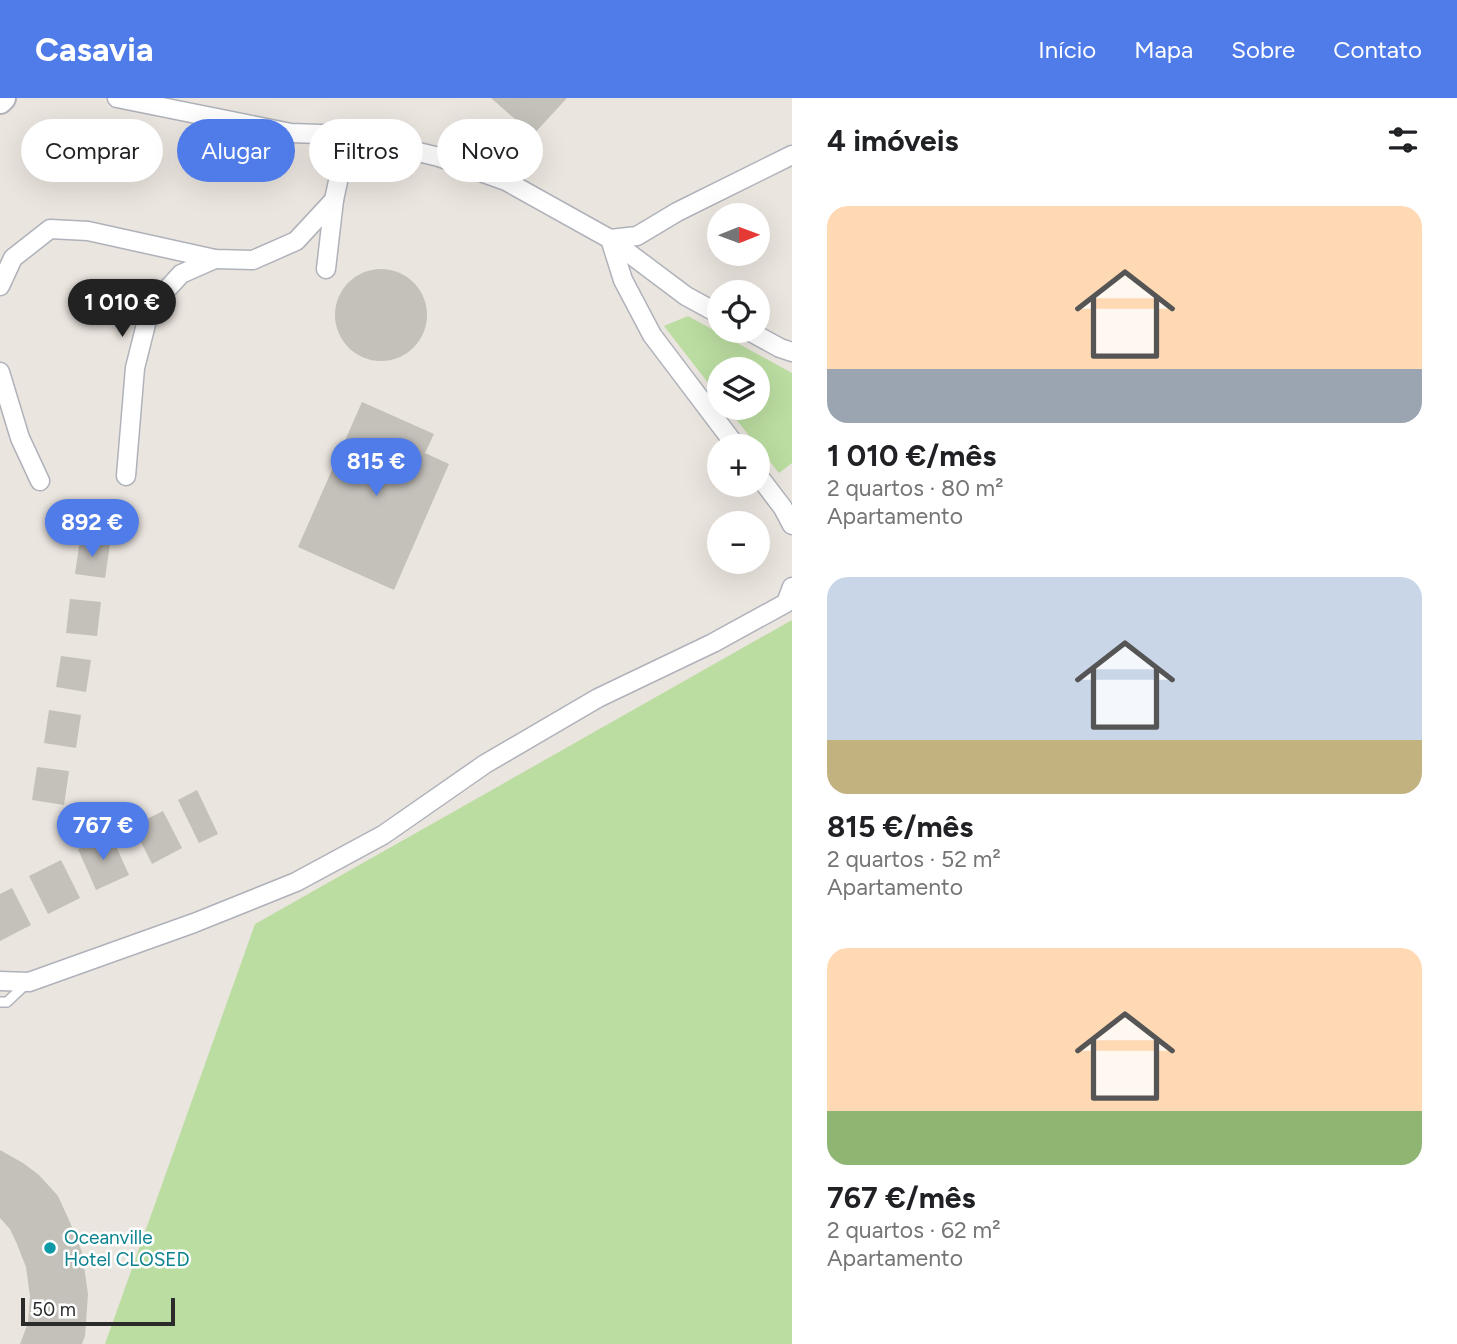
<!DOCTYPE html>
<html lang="pt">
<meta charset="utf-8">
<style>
body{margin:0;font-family:Figtree,sans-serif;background:#f2f2f2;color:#202124;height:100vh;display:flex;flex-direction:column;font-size:26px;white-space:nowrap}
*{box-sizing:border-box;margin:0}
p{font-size:23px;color:#757577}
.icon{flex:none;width:38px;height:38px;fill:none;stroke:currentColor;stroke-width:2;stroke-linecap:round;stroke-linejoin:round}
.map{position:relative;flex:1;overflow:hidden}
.side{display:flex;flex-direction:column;background:#fff;width:665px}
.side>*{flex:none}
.banner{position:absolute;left:21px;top:21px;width:665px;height:63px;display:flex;gap:14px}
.needle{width:46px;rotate:89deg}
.fabs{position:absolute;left:707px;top:105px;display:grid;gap:14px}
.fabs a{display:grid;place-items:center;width:63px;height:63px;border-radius:50%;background:#fff;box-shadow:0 7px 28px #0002;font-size:35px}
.scale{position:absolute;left:21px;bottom:18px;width:154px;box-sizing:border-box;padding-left:7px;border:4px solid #2b2b2b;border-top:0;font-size:19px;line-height:24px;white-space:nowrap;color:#2b2b2b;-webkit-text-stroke:5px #fff;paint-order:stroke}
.price{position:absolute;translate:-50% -60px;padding:0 16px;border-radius:24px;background:#4f7ce8;color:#fff;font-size:23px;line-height:46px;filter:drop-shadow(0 2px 4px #0008)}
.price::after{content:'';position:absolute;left:50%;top:42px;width:21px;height:16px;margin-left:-10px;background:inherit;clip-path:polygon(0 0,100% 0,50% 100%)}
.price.selected{background:#222;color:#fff}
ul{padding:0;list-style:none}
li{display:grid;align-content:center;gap:14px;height:371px;padding:0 35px}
li span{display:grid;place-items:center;height:217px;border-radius:21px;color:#555}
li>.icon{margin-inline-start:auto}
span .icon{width:126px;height:126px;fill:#fffc;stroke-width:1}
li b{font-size:30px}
h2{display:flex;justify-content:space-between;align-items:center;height:84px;padding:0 35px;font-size:30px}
.chip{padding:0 24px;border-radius:32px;background:#fff;box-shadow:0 7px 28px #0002;font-size:24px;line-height:63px}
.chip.selected{background:#4f7ce8;color:#fff}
header{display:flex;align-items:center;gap:42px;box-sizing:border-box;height:98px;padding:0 35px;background:#4f7ce8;color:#fff}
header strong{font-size:33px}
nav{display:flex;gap:38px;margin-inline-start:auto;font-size:24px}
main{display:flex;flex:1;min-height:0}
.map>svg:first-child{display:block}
.green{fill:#bbdda1}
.building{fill:#c4c0ba}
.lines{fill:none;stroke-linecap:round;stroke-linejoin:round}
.lane-casing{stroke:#afb2ba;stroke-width:12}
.street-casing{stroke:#afb2ba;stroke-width:21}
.secondary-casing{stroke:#afb2ba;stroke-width:28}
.lane{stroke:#fff;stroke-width:9}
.street{stroke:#fff;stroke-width:18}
.secondary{stroke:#fff;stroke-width:24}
.culture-dot{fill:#0f9aa8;stroke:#fff;stroke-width:2.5}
.labels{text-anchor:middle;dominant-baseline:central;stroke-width:5;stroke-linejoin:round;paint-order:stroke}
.culture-label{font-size:19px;fill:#0d838f;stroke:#fff;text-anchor:start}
</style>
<header>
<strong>Casavia</strong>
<nav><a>Início</a><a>Mapa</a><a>Sobre</a><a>Contato</a></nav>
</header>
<main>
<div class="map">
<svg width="792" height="1246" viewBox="0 0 792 1246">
<rect width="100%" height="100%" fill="#ebe5df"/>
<g class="green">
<polygon points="688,218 792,275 792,365 779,375 727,310 758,310 758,271 719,271 719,299 664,228"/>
<polygon points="792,522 792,1246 105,1246 255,826"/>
</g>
<g class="building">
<polygon points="491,0 567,0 533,37"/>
<circle cx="381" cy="217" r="46"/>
<polygon points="362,304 434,336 425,355 449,366 394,492 298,449"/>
<polygon points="80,442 110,446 105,480 75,476"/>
<polygon points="70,501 101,504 97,538 66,535"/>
<polygon points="61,558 91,562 86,594 56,589"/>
<polygon points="49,612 81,617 76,650 44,645"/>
<polygon points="37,669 69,673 64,707 32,702"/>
<polygon points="197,692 218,736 199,745 178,702"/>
<polygon points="163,713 182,750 152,766 133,728"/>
<polygon points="111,737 129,777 96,792 78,751"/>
<polygon points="61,762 80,800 48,816 29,778"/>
<polygon points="12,790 31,827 0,843 0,796"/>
<polygon points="0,1052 23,1065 39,1077 58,1098 69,1122 82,1154 88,1196 85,1238 82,1246 20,1246 28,1225 30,1198 26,1169 17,1146 10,1131 0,1120"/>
</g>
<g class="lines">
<defs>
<polyline id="lane" points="0,904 7,904 26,886"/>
<g id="street">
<polyline points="117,0 291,35 348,37 439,59 506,83 610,141 623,182 652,237 736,348"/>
<polyline points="610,141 637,138 677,114 792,57"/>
<polyline points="610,141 686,198 719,216"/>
<polyline points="326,171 334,102"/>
<polyline points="0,188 13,160 50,131 88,133 215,161 253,162 296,143 334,102 348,37"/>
<polyline points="749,233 780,250 792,254"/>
<polyline points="0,274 20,340 40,383"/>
<polyline points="758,377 783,410 792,427"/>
<polyline points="126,378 135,270 150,210 181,176 215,161"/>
<polyline points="0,883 29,884 194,825 296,784 383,737 485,666 598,600 713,545 786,505 792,489"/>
</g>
<polyline id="secondary" points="0,3 3,0"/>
</defs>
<use href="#lane" class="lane-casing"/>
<use href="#street" class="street-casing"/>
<use href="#secondary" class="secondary-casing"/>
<use href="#lane" class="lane"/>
<use href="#street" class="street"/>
<use href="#secondary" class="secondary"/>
</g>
<circle class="culture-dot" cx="50" cy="1150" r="7"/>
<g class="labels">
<g class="culture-label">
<text x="64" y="1139">Oceanville<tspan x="64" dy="22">Hotel CLOSED</tspan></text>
</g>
</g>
</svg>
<div class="fabs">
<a><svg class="needle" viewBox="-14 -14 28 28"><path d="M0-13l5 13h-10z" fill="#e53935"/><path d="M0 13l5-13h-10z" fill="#757577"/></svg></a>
<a><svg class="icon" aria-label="locate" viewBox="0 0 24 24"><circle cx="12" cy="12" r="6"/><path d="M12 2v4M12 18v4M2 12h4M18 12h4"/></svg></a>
<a><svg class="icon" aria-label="layers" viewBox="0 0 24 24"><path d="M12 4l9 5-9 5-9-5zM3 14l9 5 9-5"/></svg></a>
<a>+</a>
<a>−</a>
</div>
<div class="scale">50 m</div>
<b class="price selected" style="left:122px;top:241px">1 010 €</b>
<b class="price" style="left:376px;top:400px">815 €</b>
<b class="price" style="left:92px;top:461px">892 €</b>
<b class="price" style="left:103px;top:764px">767 €</b>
<div class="banner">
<a class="chip">Comprar</a>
<a class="chip selected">Alugar</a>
<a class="chip">Filtros</a>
<a class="chip">Novo</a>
</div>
</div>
<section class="side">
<h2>4 imóveis<svg class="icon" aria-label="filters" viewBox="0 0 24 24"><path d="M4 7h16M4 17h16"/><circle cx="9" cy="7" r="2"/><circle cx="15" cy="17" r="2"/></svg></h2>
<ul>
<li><span style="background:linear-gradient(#ffd9b3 75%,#9aa5b1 0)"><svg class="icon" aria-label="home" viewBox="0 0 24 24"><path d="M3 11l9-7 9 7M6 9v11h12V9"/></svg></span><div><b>1 010 €/mês</b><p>2 quartos · 80 m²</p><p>Apartamento</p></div></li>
<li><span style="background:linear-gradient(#c9d6e8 75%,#c2b280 0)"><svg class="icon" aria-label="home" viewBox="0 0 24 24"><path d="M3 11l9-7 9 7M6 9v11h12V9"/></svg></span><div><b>815 €/mês</b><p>2 quartos · 52 m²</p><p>Apartamento</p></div></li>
<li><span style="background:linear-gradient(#ffd9b3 75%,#8fb573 0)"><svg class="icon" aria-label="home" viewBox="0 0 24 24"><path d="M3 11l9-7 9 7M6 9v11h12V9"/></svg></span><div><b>767 €/mês</b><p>2 quartos · 62 m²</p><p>Apartamento</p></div></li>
</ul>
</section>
</main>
